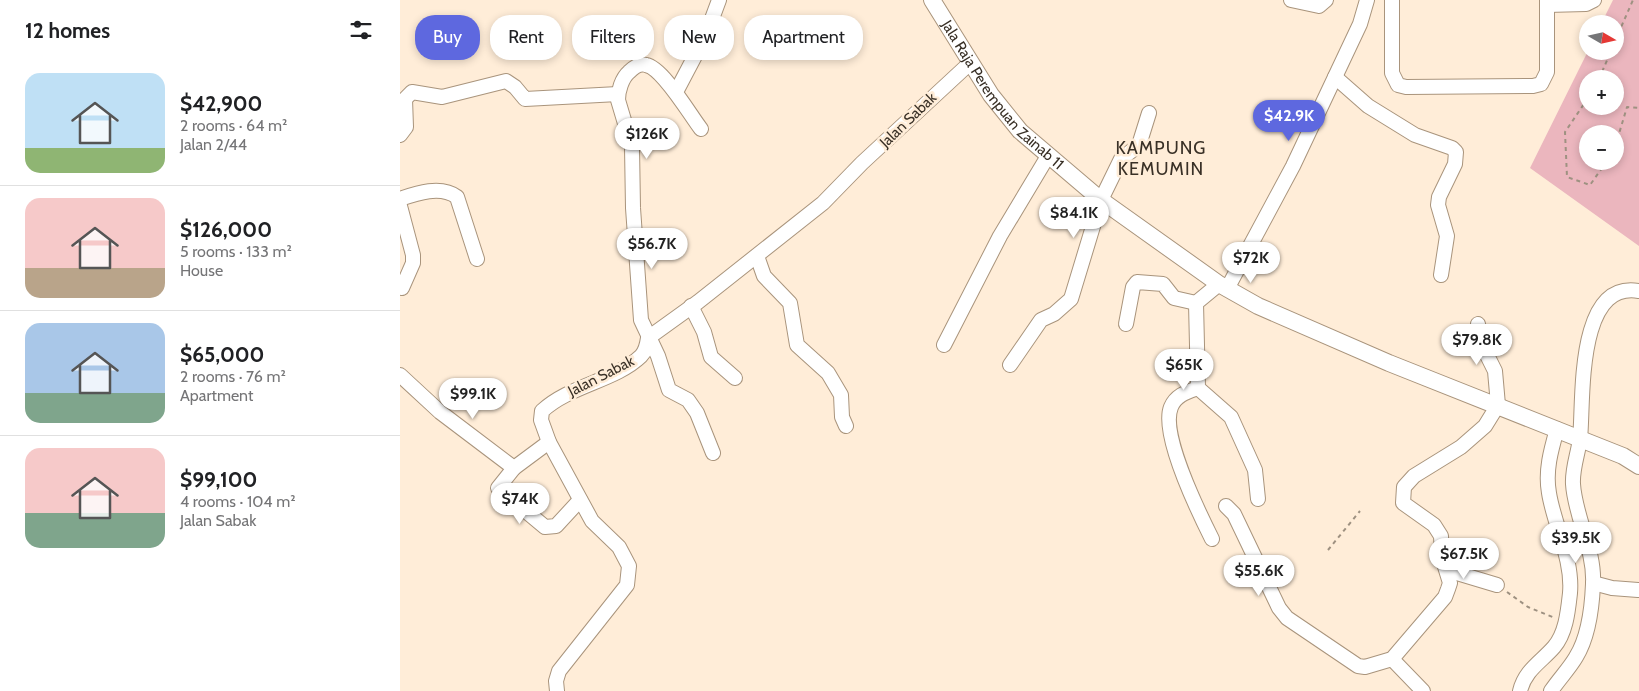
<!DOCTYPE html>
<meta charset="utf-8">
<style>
body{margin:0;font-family:Cabin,sans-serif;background:#f2f2f2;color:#202124;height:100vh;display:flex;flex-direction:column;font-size:19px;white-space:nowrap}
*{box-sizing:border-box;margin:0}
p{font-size:16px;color:#757577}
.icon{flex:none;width:28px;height:28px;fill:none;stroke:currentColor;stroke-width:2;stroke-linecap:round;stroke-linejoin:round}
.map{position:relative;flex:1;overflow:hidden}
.sheet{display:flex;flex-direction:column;background:#fff;width:400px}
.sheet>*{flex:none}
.banner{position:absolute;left:15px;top:15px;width:475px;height:45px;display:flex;gap:10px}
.needle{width:32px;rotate:99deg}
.fabs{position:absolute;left:1179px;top:15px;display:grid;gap:10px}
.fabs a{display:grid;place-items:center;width:45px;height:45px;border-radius:50%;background:#fff;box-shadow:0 2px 8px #0003;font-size:25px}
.price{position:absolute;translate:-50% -42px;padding:0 11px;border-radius:18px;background:#fff;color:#222;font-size:16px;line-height:32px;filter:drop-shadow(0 1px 2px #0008)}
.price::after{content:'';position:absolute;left:50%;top:30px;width:15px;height:11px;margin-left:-8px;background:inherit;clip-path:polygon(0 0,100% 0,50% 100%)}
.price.selected{background:#5e68df;color:#fff}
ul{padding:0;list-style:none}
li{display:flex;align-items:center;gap:15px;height:125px;padding:0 25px}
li+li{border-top:1px solid #e0e0e0}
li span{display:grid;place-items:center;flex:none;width:140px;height:100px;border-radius:15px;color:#555}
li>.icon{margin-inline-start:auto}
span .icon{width:60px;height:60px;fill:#fffc;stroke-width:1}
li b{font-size:21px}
h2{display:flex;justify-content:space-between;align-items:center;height:60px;padding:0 25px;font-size:21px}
.pill{padding:0 18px;border-radius:20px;background:#fff;box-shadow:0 2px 8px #0003;font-size:18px;line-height:45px}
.pill.selected{background:#5e68df;color:#fff}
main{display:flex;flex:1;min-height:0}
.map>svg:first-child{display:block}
.green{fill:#ebb6be;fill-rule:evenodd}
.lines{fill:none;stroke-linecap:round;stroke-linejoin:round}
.minor-casing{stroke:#a9947c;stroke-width:16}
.major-casing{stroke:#a9947c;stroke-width:18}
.path{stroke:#9e9181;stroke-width:2;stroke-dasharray:4 4;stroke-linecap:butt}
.minor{stroke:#fff;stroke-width:14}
.major{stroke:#fff;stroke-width:16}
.labels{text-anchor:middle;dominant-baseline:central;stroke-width:5;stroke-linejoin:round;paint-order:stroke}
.street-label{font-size:15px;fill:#393026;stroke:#ffedd8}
.quarter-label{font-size:18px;letter-spacing:1px;fill:#393026;stroke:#ffedd8}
</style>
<main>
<section class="sheet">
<h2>12 homes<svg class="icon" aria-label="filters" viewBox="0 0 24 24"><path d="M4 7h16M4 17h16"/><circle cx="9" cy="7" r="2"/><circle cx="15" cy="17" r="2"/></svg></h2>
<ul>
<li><span style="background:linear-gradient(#bfe0f5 75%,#8fb573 0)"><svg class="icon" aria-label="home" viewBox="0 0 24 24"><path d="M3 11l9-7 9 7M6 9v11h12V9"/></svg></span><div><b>$42,900</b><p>2 rooms · 64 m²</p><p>Jalan 2/44</p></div></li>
<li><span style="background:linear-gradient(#f6c9c9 70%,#b9a48a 0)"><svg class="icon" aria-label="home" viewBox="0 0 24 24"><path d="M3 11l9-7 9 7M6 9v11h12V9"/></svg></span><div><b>$126,000</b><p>5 rooms · 133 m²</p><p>House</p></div></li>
<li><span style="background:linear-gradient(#a9c7e8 70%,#7fa58c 0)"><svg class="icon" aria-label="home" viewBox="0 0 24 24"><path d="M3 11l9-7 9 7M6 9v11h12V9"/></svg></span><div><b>$65,000</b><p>2 rooms · 76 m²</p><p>Apartment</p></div></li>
<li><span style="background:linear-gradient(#f6c9c9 65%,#7fa58c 0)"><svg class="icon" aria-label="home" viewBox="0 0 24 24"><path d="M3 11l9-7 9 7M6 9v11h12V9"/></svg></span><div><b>$99,100</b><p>4 rooms · 104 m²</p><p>Jalan Sabak</p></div></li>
</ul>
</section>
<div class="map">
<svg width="1239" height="691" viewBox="0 0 1239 691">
<rect width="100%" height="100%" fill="#ffedd8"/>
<path class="green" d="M1213,0H1239V246L1130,168L1188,51H1215V24H1201ZM1188,79H1215V106H1188ZM1188,134H1215V161H1188Z"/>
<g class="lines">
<defs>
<g id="minor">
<polyline points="891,0 919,6 926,0"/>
<polyline points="992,0 992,73 998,85 1006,87 1133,86 1141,84 1147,72 1147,0"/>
<polyline points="1147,5 1186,4 1194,0"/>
<polyline points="935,77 968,106 1015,135 1052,148 1056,152 1055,164 1039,197 1038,205 1047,236 1041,275"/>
<polyline points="276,92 306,35 319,0"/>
<path d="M301,129C290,115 263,68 246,65C240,63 234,67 229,72C222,78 218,91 218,100L232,147L233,208L241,320L258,356L269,390L288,400L297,413L313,453"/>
<polyline points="0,135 6,127 5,99 12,92 42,97 106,81 115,87 125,99 218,94"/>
<path d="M0,199C17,193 41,185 57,197L77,259"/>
<polyline points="0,206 13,255 13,263 2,288"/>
<polyline points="357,256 364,276 390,303 397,345 428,373 441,395 442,417 446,426"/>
<polyline points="819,284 796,303 798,388 831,417 855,470 858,499"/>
<polyline points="827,289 893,166 960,24 967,0"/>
<polyline points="291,306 304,332 311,357 335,378"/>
<polyline points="726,324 733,287 737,282 763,284 774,298 796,303"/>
<polyline points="544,345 600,236 648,156"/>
<polyline points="610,365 641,320 654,314 671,299 701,200 721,159 739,145 749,113"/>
<polyline points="0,375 40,412 114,468 149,442"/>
<path d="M798,388C787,392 776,395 771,407C760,434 799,513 812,539"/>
<polyline points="114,468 98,488 145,527 156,526 180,500"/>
<polyline points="826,506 834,514 879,608 887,618 958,666 965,667 992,659 1045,597 1048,589 1050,583 1042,557 1041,536 1034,525 1003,503 1004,487 1014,476 1061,447 1085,426 1098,405 1095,371 1082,345 1078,324"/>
<polyline points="1047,570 1097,585"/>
<polyline points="1193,583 1212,588 1238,590"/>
<polyline points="992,659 1023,691"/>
<path d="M157,691L156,681L159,671L227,585L229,566L219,547L192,521L149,442L141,420L142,411C170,385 215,381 241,356C246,351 247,345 248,338L298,302L423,203L462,163L570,63"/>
<path d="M1120,691C1125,670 1141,662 1154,647C1166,633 1168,611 1170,593C1173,559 1154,525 1149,493C1145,471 1151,450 1157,429"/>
<path d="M1151,691C1159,679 1169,669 1176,657C1189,636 1192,608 1193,584C1195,550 1175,517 1173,484C1172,469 1178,454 1180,439C1184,402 1175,280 1239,291"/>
</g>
<g id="major">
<path id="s1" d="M532,0L591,95L620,131L701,200L819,284L858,306L989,363L1223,456L1239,466"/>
</g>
</defs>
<use href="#minor" class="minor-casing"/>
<use href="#major" class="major-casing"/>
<g class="path">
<polyline points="1215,41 1233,0"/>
<polyline points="1199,79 1211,51"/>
<polyline points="1188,98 1165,132 1167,177 1190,185 1207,161"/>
<polyline points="1215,147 1227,107 1239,108"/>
<polyline points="928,550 960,511"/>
<polyline points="1107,592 1128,607 1155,618"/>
</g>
<use href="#minor" class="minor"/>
<use href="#major" class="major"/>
</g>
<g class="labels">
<g class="street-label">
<text stroke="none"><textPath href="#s1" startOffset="119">Jala Raja Perempuan Zainab 11</textPath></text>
<text transform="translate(508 120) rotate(-44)">Jalan Sabak</text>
<text transform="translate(201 376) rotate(-27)">Jalan Sabak</text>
</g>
<g class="quarter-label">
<text x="761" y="148">KAMPUNG<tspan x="761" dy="21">KEMUMIN</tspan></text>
</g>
</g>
</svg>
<div class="fabs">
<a><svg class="needle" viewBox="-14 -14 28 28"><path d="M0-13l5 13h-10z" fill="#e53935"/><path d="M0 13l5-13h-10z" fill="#757577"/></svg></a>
<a>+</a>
<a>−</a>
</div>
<b class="price selected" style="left:889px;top:142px">$42.9K</b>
<b class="price" style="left:247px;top:160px">$126K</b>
<b class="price" style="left:674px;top:239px">$84.1K</b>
<b class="price" style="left:252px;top:270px">$56.7K</b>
<b class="price" style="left:851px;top:284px">$72K</b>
<b class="price" style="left:1077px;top:366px">$79.8K</b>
<b class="price" style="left:784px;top:391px">$65K</b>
<b class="price" style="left:73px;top:420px">$99.1K</b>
<b class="price" style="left:120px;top:525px">$74K</b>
<b class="price" style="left:1176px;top:564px">$39.5K</b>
<b class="price" style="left:1064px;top:580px">$67.5K</b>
<b class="price" style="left:859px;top:597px">$55.6K</b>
<div class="banner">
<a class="pill selected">Buy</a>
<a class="pill">Rent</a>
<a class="pill">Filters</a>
<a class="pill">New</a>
<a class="pill">Apartment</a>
</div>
</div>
</main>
